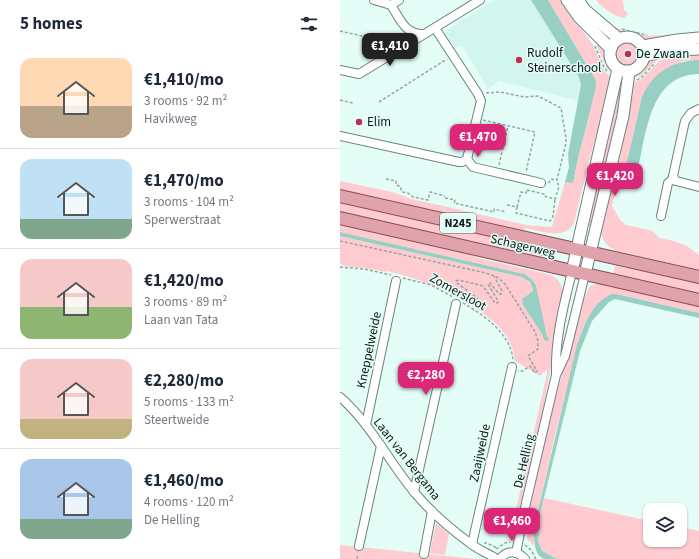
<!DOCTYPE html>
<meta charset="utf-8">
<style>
body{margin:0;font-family:"Source Sans 3",sans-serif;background:#f2f2f3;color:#1f2937;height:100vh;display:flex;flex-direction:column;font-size:15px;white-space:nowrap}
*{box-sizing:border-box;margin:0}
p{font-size:13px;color:#747a83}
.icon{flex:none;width:22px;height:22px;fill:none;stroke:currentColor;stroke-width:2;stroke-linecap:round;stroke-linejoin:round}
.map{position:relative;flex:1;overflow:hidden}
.sheet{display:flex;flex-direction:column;background:#fff;width:340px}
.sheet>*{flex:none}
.buttons{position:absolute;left:303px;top:503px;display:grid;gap:8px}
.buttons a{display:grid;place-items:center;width:44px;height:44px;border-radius:8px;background:#fff;box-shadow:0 1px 3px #0004;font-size:20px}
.price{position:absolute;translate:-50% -34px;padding:0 9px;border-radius:8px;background:#db2777;color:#fff;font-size:13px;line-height:26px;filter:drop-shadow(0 1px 2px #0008)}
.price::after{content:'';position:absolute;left:50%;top:24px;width:12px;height:9px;margin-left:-6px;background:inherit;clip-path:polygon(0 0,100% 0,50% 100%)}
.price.selected{background:#222;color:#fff}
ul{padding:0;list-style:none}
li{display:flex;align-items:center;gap:12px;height:100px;padding:0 20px}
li+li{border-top:1px solid #e0e1e3}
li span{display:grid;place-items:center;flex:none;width:112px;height:80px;border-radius:12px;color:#555}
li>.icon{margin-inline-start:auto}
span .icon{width:48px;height:48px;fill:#fffc;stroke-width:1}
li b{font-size:17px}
h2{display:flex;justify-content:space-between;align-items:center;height:48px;padding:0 20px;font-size:17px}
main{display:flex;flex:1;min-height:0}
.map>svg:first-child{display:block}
.built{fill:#d2f5ed}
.green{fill:#fecbd0}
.water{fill:#97cfc3}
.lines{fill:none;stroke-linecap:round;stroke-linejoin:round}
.street-casing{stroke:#6c837e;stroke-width:10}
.secondary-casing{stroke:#6c837e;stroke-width:13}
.primary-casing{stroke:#8a4954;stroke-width:14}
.path{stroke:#93a6a1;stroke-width:1.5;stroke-dasharray:3 2;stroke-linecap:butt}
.street{stroke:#fff;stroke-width:8}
.secondary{stroke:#fff;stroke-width:11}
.primary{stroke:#e0a2ac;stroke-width:12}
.poi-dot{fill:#be2e53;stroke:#e4fdf7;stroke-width:1.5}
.labels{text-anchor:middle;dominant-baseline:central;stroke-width:3;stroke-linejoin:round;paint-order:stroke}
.shield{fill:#e4fdf7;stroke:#4f5d5a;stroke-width:1}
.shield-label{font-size:12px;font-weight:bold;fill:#0f1816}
.poi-label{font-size:13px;fill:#0f1816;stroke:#e4fdf7;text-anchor:start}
.street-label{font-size:13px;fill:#0f1816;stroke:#e4fdf7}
</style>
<main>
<section class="sheet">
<h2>5 homes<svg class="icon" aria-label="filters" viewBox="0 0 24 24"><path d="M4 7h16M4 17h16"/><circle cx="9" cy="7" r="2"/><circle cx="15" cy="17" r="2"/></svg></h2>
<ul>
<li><span style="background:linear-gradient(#ffd9b3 60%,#b9a48a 0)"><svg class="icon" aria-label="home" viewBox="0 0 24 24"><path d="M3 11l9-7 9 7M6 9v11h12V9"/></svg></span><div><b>€1,410/mo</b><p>3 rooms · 92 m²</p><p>Havikweg</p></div></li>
<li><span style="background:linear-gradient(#bfe0f5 75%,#7fa58c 0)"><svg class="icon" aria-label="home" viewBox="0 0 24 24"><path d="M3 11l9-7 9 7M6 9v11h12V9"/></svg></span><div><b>€1,470/mo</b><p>3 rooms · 104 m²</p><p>Sperwerstraat</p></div></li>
<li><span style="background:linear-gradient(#f6c9c9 60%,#8fb573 0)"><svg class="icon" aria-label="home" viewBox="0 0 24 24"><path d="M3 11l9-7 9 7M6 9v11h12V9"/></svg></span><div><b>€1,420/mo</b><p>3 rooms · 89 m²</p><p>Laan van Tata</p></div></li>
<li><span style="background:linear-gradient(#f6c9c9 75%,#c2b280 0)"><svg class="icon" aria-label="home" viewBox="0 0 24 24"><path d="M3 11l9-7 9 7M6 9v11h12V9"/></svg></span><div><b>€2,280/mo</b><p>5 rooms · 133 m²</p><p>Steertweide</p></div></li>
<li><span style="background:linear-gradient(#a9c7e8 75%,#7fa58c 0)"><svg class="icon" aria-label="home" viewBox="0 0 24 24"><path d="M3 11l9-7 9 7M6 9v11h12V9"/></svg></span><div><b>€1,460/mo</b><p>4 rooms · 120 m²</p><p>De Helling</p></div></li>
</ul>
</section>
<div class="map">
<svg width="359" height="559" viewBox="0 0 359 559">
<rect width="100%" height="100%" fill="#e4fdf7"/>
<polygon class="built" points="155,0 191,0 239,77 241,85 239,101 159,81 148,89 122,45 116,48 106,34 108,29"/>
<g class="green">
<path d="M208,0H221L253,45L264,71L271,78L259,127L249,161L234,223C224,241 201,231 185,228L183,233L91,213L58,202L18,193L0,191V181L52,192L72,199L186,225L212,227L225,182L233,183L238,158L254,95L251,72Z"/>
<path d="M256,0H283L284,10L288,14L284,18C272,15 264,9 256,0Z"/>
<path d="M265,22C292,37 309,37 338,34L339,37L303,41L294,35L279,34Z"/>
<polygon points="253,37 267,49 270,62 273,68 274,75 267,68"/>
<circle cx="287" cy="54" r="12"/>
<path d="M359,54V60L343,61L324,70L302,97L285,170L286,173L280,172L272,206L280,220L286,225L313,231L319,238L334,241L347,246L359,255V270L277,251C268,247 263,242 261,233L272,176C280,166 283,149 281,136L292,83C310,78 313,62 327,56C336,53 349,55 359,54Z"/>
<polygon points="321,56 302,75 291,79 294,74 302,68 307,61"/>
<polygon points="279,82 285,83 252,227 245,225"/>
<polygon points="0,200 209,247 205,257 0,213"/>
<path d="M0,223L106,247L146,260L208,274C219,278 222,284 224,295L204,404L173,536H170L208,369L200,376L175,361C173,334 149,315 127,303V302C99,286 77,278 46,271L45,272L24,268L4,266V265L0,264V236L182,277L190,282L193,289V291L182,299L183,305L202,334L204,340L207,338L194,282L189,276L184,274L0,232Z"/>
<polygon points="275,266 350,280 359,284 359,293 348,293 273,277"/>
<path d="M259,283L359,304V313L276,294C261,295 248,317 242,330L215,435L194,528V546L187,539L191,505L211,413L244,298L250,286Z"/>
<polygon points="204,498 310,521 310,540 340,540 340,527 359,531 359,559 217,559 202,551 198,541 200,527 200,514"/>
<polygon points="96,523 109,534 105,555 90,553"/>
<polygon points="0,545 136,559 0,559"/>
</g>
<g class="water">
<polygon points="191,0 208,0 255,79 256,85 254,95 238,158 233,183 225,182 229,167 228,154 241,85 239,77"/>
<path d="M359,60V74C310,74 306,134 298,169L296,175L293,177C289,176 286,175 285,170L302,97C313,72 332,61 359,60Z"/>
<path d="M0,232L184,274C190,277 193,279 196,286L207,337L209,338L208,341L204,340L202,334L183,305L182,299L193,291V289L190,282L182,277L0,236Z"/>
<path d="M272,294H276L359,313V318L275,299L269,302L252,321L240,351L200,514V527L198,541L202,551L217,559C213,559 208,559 205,559C193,556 194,537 194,528L236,349C242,330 251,302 272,294Z"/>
</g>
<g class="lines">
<defs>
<g id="street">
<path d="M34,0L51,5C60,19 65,35 84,34"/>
<polyline points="51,5 59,0"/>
<polyline points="0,70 19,74 140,0"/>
<polyline points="359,109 351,113 345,121 333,176 336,181 359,187"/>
<polyline points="0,136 119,162 122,162 127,159 141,101 138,94 95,28"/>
<polyline points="127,159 133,167 201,183"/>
<polyline points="321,216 328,183 333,179"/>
<path d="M216,372C215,338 224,304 232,272"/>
<path d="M0,397C31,424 49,462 75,493C90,511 112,530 131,544C139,550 149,554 157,559"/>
<polyline points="26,425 56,281"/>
<polyline points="74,492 116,304"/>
<polyline points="132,544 172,367"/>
<polyline points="19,546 41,446"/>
<polyline points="176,553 186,503 216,375 225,356 245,274"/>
<polyline points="84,554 92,511"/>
<path d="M160,559C167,550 177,550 185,559"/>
</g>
<g id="secondary">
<polyline points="227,0 239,17 271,49"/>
<polyline points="238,0 245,10 279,39"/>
<circle cx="287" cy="54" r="17"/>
<polyline points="303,46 337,40 359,38"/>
<polyline points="305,56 324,51 359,49"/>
<polyline points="232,272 240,235 278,69"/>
<polyline points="245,274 283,116 289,72"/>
</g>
<g id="primary">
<polyline points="0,196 359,277"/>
<polyline points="0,218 359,300"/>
</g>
</defs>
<use href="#street" class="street-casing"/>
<use href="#secondary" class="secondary-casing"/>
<use href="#primary" class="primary-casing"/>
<g class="path">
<polyline points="282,29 307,35"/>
<polyline points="0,31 22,36 25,35 37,54"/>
<polyline points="255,46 263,65 268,73"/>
<polyline points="297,80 303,76 315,63"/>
<polyline points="146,93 160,92 184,97 198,96 221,108 226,138 226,143 217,180 211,179 208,184"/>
<polyline points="0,100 13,103"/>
<polyline points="39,102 107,59"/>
<polyline points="143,120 195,132 186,172"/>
<polyline points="159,165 168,126"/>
<polyline points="46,179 56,181 56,185 60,186 62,192 68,193 73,197 88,200 90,192 105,196"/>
<polyline points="187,190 204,194 204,196 215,199 219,187 217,180"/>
<polyline points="105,198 115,200 114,203 154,212 154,209 166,212"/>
<polyline points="167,205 177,207 181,192 186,193 187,190"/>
<polyline points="177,207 176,213 210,221 213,217 215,199"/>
<polyline points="0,241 146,273 157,277 165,284 195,332 198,341 198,349 188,356 197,371 195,373 190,366 183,371 178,371"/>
<polyline points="0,267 24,269 51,275"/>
<polyline points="63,278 91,285 113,297"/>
<polyline points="116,297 118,295 121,295 135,302 138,301 137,298 117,283 116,281 119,280 143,286 155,303 158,303 158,301 148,284 150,283 159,294 161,294 162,291 154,276"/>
<path d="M123,303C144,315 171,334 173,360"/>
<polyline points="65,380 66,373 68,373 70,366"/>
<polyline points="144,543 147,543 157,548"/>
<polyline points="185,545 191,550 196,559"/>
<polyline points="156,549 165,543 170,542"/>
<polyline points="17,559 18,554"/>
</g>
<use href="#street" class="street"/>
<use href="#secondary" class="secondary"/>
<use href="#primary" class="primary"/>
</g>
<g class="poi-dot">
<circle cx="288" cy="54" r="4"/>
<circle cx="179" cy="60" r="4"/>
<circle cx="19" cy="122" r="4"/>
</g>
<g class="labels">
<rect class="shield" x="100" y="213" width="36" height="20" rx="3"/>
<g class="shield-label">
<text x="118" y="223">N245</text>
</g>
<g class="poi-label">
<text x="187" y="53">Rudolf<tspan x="187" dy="15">Steinerschool</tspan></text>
<text x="296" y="54">De Zwaan</text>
<text x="27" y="122">Elim</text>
</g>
<g class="street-label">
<text transform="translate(183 246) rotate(13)">Schagerweg</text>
<text transform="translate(118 292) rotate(29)">Zomersloot</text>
<text transform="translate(29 350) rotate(-78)">Kneppelweide</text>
<text transform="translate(140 453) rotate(-78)">Zaaijweide</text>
<text transform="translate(67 459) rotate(52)">Laan van Bergama</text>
<text transform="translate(184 461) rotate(-77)">De Helling</text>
</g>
</g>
</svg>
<div class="buttons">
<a><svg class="icon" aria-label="layers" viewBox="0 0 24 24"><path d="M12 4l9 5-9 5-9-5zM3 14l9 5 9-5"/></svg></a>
</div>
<b class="price selected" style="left:50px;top:67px">€1,410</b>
<b class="price" style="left:138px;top:158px">€1,470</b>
<b class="price" style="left:275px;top:197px">€1,420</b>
<b class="price" style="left:86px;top:396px">€2,280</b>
<b class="price" style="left:172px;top:542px">€1,460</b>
</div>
</main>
